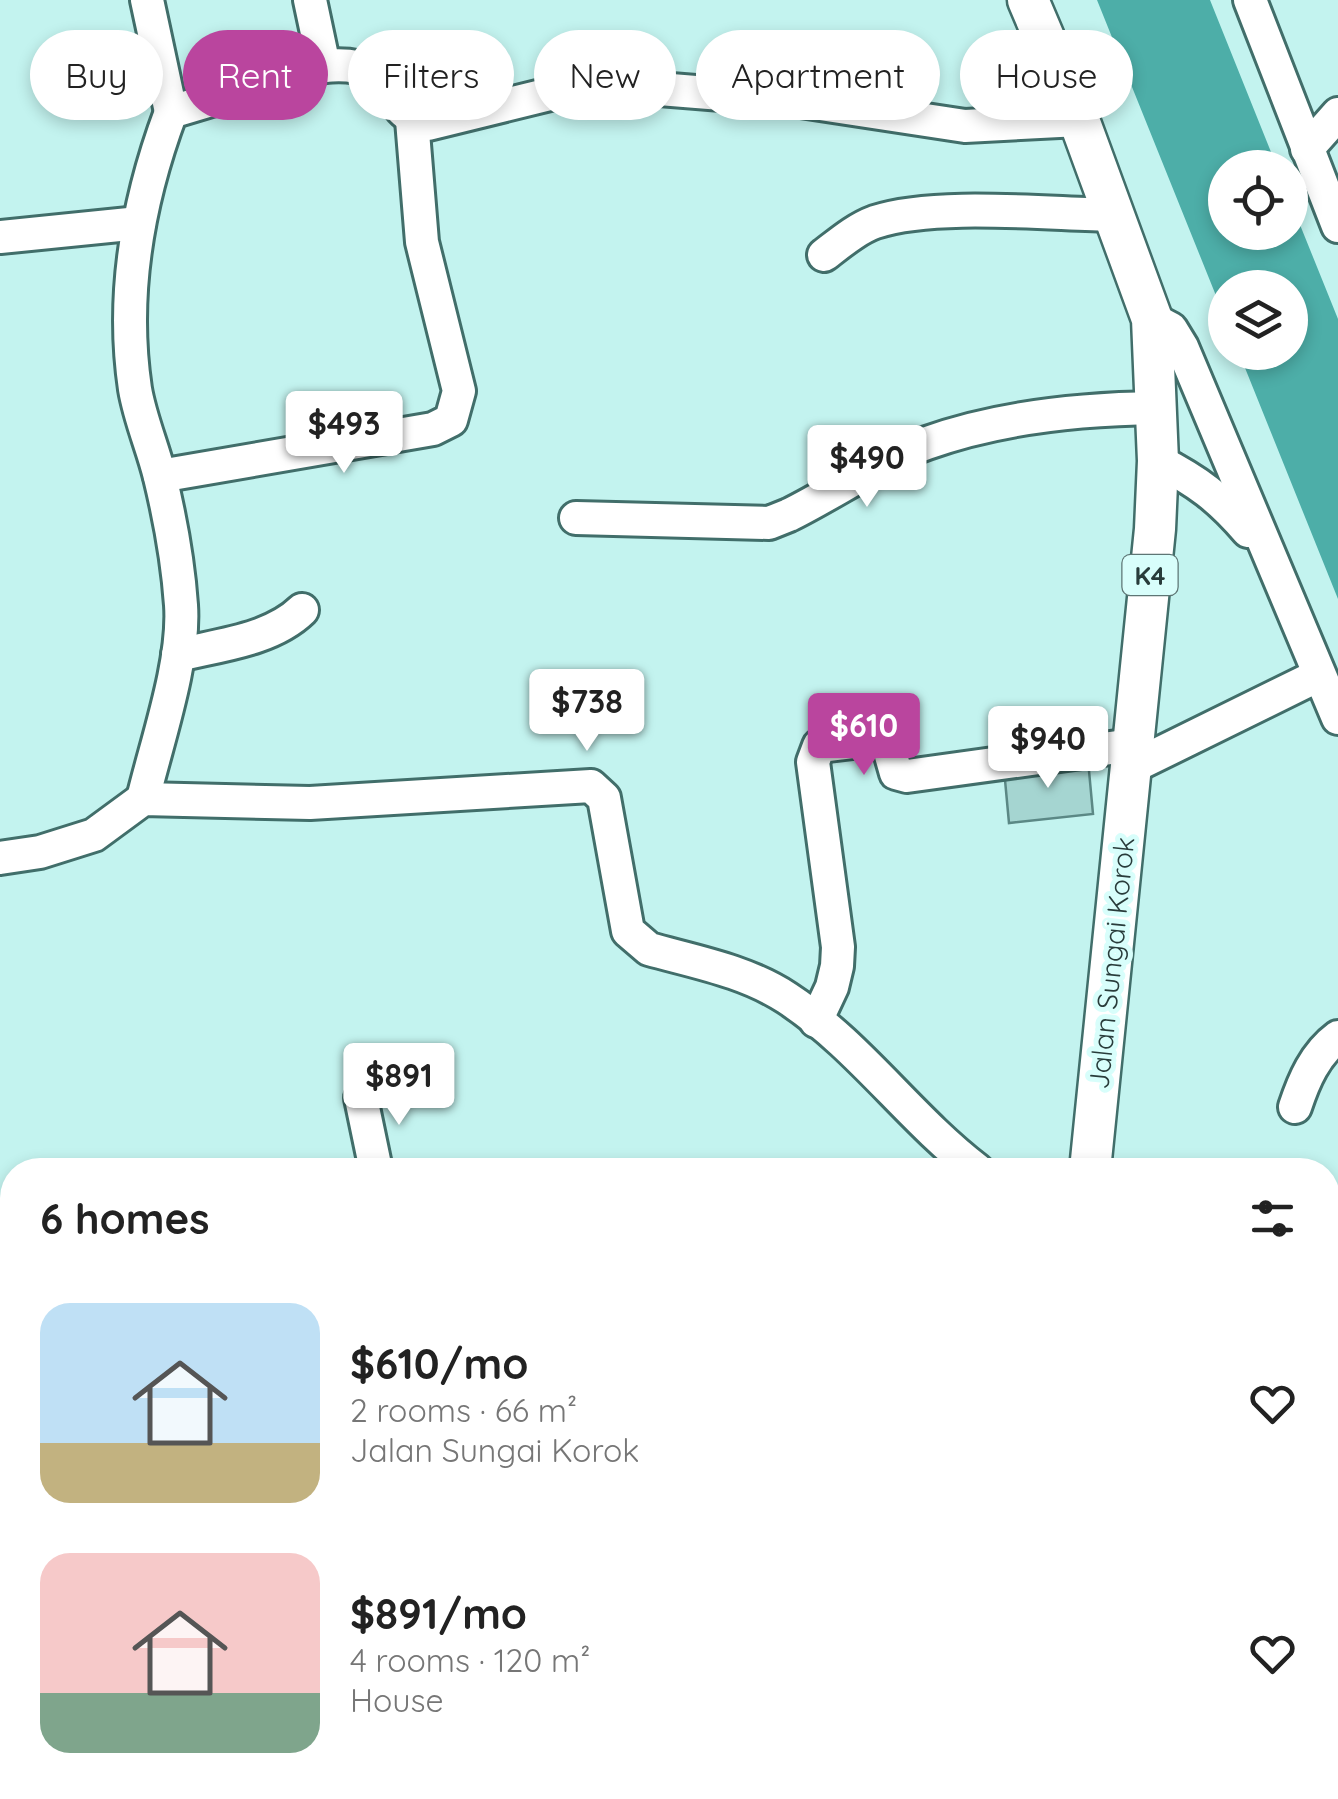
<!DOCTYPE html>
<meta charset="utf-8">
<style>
body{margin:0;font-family:Quicksand,sans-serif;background:#f6f6f6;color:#222;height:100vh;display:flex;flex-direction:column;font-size:38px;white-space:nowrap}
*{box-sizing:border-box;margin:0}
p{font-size:32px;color:#767676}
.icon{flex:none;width:55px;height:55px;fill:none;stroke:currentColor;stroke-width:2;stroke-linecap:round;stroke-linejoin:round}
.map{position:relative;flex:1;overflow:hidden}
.details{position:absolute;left:0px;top:1158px;width:1340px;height:642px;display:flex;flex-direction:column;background:#fff;border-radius:40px 40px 0 0;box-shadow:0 5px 15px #0003}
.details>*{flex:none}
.banner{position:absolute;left:30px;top:30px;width:1280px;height:90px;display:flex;gap:20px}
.controls{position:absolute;left:1208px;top:150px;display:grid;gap:20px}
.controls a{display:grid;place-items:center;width:100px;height:100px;border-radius:50%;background:#fff;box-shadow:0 5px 15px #0003;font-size:50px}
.price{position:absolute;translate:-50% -85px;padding:0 22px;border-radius:10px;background:#fff;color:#222;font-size:32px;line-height:65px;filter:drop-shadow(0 2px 5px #0008)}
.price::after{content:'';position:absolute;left:50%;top:60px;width:30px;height:22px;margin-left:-15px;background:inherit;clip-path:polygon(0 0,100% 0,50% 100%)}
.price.active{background:#ba459e;color:#fff}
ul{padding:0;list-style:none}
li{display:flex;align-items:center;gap:30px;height:250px;padding:0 40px}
li span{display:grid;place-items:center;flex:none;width:280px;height:200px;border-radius:30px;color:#555}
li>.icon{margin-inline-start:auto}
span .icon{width:120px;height:120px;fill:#fffc;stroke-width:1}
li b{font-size:42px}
h2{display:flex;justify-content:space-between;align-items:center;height:120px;padding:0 40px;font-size:42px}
.tag{padding:0 35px;border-radius:45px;background:#fff;box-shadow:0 5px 15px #0003;font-size:35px;line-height:90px}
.tag.active{background:#ba459e;color:#fff}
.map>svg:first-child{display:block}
.water{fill:#4daea8}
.building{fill:#a5d5d1;stroke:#5b8885;stroke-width:2.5}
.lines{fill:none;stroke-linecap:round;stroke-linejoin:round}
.minor-casing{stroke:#416e6a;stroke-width:38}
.major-casing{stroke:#416e6a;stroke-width:45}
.minor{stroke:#fff;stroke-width:32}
.major{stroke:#fff;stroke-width:40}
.labels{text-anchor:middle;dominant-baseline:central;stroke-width:10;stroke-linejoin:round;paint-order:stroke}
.shield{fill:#d8fefb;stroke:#5e7675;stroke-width:2.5}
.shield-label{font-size:25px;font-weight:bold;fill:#293c3b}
.street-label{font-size:28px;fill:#293c3b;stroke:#d8fefb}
</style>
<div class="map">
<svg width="1338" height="1799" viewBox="0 0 1338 1799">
<rect width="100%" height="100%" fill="#c3f3ef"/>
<polygon class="water" points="1097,0 1210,0 1277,167 1225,168 1225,232 1290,232 1290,200 1338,319 1338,599 1239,353 1290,352 1290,288 1225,288 1225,318"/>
<g class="building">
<polygon points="1088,760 1093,814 1009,823 1004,769"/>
<rect x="1150" y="1788" width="68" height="5"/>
</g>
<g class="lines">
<defs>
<g id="minor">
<polyline points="147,0 171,112"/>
<polyline points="310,0 324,66"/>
<polyline points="1250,0 1338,226"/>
<polyline points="1307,149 1338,114"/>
<polyline points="0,237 139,223"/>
<path d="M824,255C840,243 856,229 875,222C935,202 1048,214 1113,215"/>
<polyline points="1152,319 1171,329 1182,347 1338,718"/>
<path d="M1158,461C1197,481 1220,498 1248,531"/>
<polyline points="160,476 433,429 451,420 459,391 422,242 412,120"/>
<path d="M576,518L769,523L789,515C832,494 884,458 927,443C999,417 1080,409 1157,408"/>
<path d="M178,655C219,645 271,640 302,610"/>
<polyline points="1130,768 1319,675"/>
<path d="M143,799C157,741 185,662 181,605C178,562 170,518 160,477C153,448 140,419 135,389C121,295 138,200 171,112L324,66C403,58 377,112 428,124L558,92L622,86L794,100L965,126L1079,120"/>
<path d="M0,858L40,852L94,835L143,799L310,803L591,786L604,798L628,931L649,949C696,962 746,971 787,998C859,1045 909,1118 977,1170"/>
<polyline points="816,1021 832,987 837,966 838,947 813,762 819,746 878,739 888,745 896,773 907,776 1132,745"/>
<polyline points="361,1098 376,1170"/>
<path d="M1295,1107C1304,1080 1315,1054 1338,1037"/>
<polyline points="0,1339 12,1339"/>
<polyline points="1328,1425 1338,1425"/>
<polyline points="1328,1521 1338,1521"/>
<polyline points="1328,1658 1338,1658"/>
<polyline points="0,1680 12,1680"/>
<polyline points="359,1788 359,1799"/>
<polyline points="509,1788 509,1799"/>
<polyline points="714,1788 714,1799"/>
<polyline points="1128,1788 1128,1799"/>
<polyline points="144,1799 144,1788"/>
<polyline points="651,1799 651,1788"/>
<polyline points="858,1799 865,1788"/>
<polyline points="999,1799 999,1788"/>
</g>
<g id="major">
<polyline points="1028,0 1079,120 1152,319 1158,461 1155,529 1090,1170"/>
<polyline points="1053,1799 1054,1788"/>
</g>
</defs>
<use href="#minor" class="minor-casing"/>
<use href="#major" class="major-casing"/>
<use href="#minor" class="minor"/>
<use href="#major" class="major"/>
</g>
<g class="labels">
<rect class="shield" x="1122.5" y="555" width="55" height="40" rx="8"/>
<g class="shield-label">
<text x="1150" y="575">K4</text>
</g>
<g class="street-label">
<text transform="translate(1111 963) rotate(-84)">Jalan Sungai Korok</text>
</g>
</g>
</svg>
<div class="controls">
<a><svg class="icon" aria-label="locate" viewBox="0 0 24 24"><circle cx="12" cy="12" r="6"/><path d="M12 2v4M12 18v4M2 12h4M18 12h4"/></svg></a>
<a><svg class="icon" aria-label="layers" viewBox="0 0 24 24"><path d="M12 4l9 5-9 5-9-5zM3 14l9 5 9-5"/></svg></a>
</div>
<b class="price" style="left:344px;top:476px">$493</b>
<b class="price" style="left:867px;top:510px">$490</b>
<b class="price" style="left:587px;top:754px">$738</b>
<b class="price active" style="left:864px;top:778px">$610</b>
<b class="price" style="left:1048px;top:791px">$940</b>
<b class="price" style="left:399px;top:1128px">$891</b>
<div class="banner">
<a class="tag">Buy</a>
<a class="tag active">Rent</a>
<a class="tag">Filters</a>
<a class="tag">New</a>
<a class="tag">Apartment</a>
<a class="tag">House</a>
</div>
<section class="details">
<h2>6 homes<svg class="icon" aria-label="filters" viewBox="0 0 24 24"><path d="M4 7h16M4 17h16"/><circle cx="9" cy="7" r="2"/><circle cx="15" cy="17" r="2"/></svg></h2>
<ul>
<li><span style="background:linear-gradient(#bfe0f5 70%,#c2b280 0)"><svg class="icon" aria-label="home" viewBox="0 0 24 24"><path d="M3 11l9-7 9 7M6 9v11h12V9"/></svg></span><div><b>$610/mo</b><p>2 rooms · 66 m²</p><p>Jalan Sungai Korok</p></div><svg class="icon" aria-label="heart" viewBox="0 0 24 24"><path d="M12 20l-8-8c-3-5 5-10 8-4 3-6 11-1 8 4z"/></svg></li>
<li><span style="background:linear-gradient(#f6c9c9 70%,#7fa58c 0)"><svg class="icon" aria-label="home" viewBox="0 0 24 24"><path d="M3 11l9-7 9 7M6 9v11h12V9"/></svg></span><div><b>$891/mo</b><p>4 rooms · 120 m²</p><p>House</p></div><svg class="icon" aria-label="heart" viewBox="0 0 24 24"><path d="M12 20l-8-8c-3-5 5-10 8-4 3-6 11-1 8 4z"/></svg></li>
</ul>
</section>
</div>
